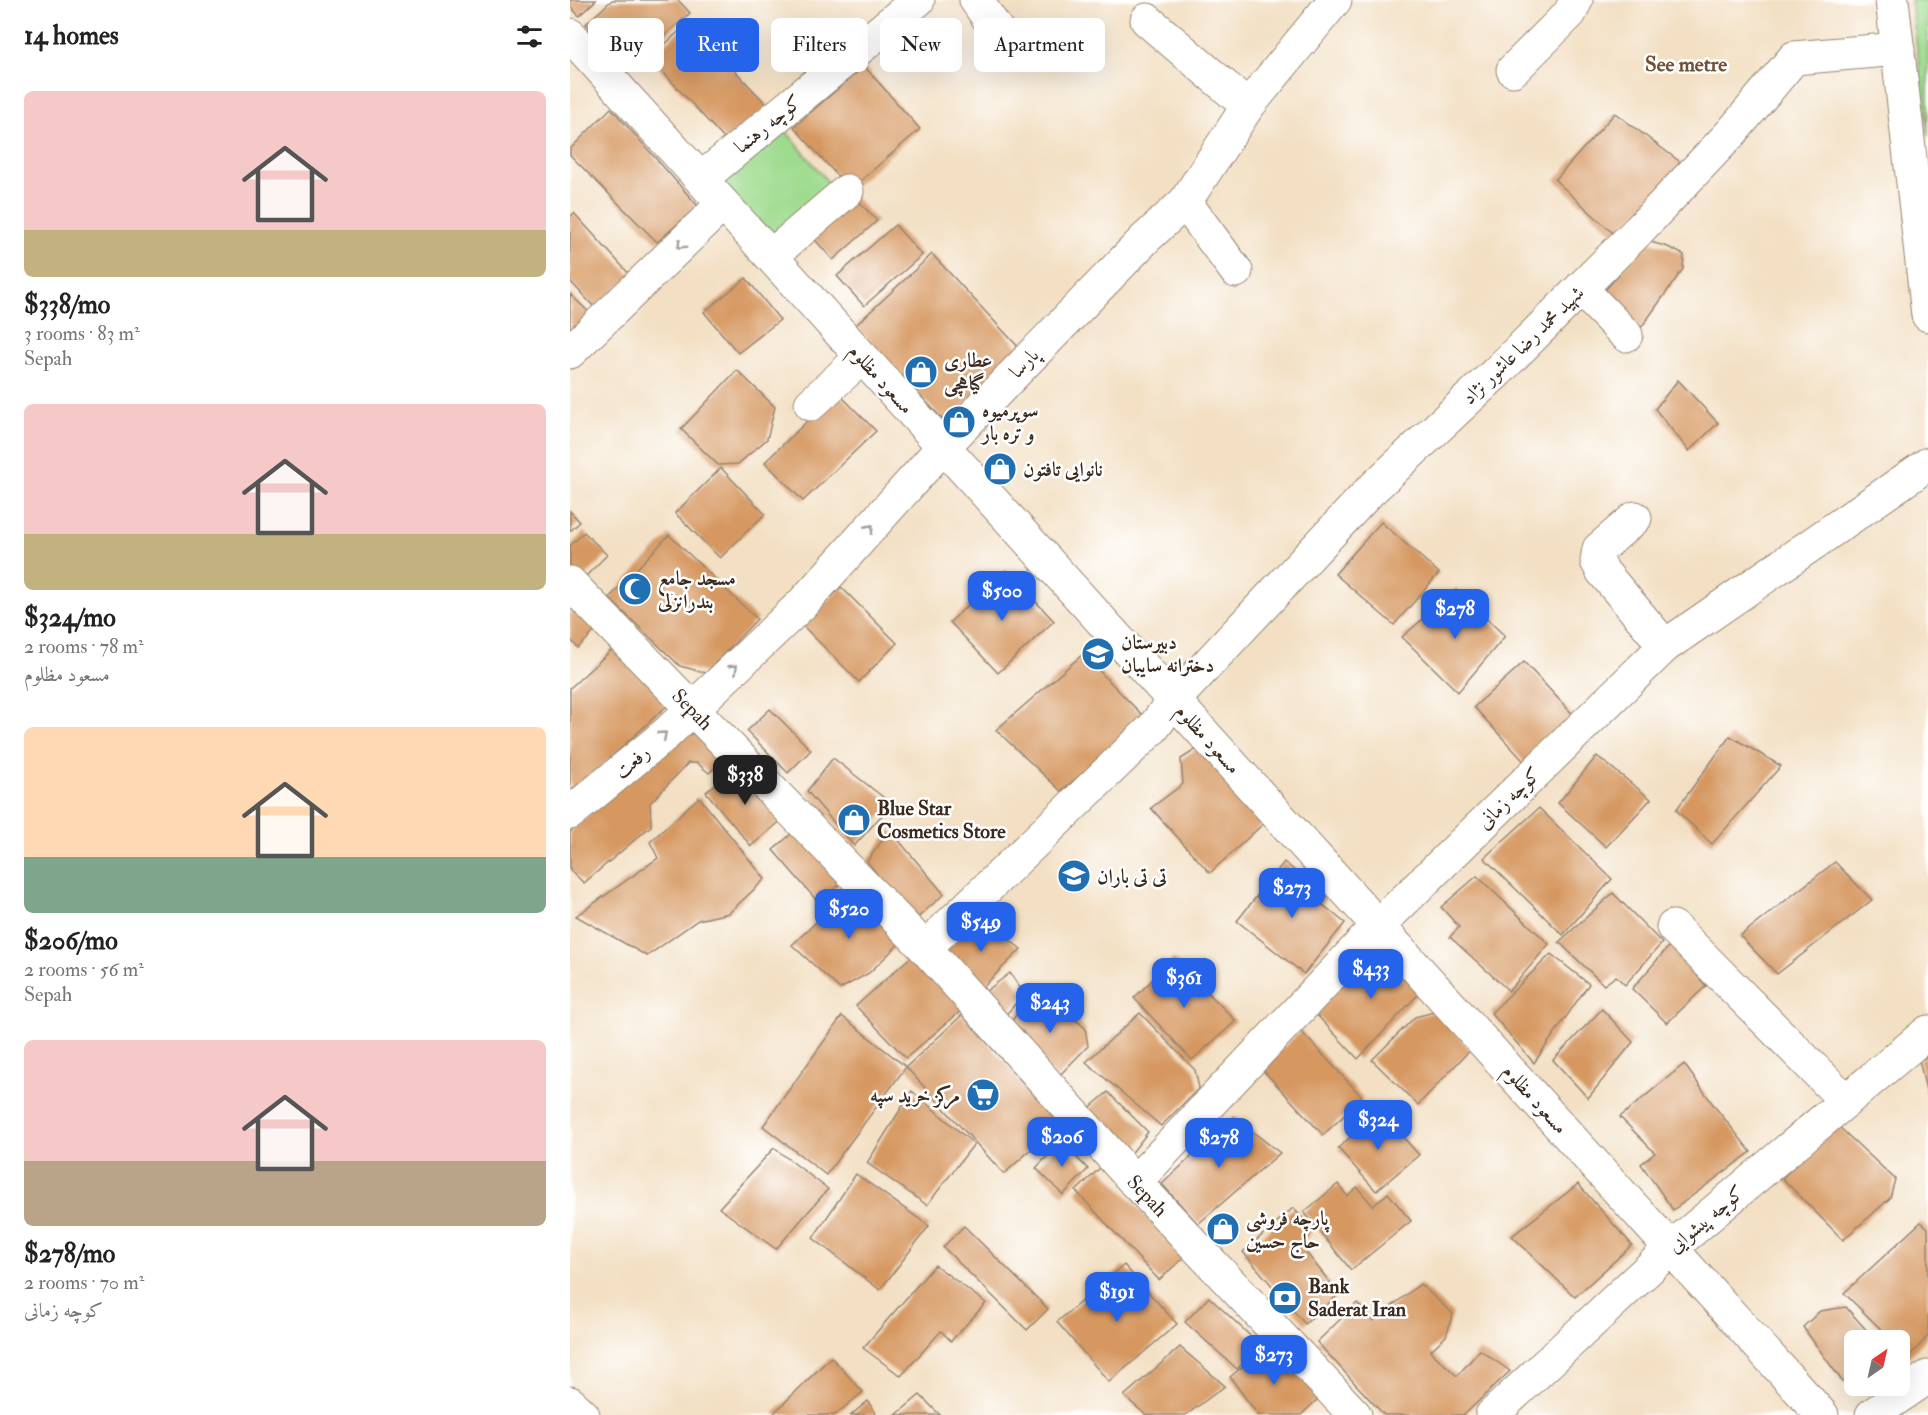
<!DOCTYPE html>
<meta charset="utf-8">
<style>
body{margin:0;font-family:"IM FELL Double Pica",Amiri,serif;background:#f2f2f2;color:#222;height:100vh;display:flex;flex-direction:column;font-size:22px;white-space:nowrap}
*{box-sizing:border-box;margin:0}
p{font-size:20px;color:#767676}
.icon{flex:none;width:33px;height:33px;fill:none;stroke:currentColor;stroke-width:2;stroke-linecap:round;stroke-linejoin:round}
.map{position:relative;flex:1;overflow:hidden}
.panel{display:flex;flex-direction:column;background:#fff;width:570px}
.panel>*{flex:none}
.guide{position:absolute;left:18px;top:18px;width:570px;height:54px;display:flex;gap:12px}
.needle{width:39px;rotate:34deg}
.tools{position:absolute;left:1274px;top:1330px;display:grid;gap:12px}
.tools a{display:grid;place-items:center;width:66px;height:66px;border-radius:9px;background:#fff;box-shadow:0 6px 24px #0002;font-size:30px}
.price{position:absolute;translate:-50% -51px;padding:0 14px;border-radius:12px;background:#2563eb;color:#fff;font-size:20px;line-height:39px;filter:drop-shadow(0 2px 3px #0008)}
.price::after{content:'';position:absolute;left:50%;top:36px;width:18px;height:14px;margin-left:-9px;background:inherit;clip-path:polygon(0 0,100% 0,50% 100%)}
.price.selected{background:#222;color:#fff}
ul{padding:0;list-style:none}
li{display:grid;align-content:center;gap:12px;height:318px;padding:0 24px}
li span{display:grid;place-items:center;height:186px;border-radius:9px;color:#555}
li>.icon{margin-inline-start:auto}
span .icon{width:108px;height:108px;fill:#fffc;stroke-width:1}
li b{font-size:26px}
h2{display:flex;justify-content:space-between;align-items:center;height:72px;padding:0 24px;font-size:26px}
.tag{padding:0 21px;border-radius:9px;background:#fff;box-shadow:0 6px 24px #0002;font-size:21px;line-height:54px}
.tag.selected{background:#2563eb;color:#fff}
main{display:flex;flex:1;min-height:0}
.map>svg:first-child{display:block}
.green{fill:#9fdb8f;stroke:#6d8256;stroke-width:1.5}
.building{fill:#d69861}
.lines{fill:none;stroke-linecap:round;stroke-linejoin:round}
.minor-casing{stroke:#978571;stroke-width:35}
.major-casing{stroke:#978571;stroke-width:35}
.minor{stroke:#fff;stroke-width:33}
.major{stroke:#fff;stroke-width:33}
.oneway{stroke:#a79f9a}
.labels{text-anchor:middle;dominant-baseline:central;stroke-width:5;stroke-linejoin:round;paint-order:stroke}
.street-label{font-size:20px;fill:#3b2a1e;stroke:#fff}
.poi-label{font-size:20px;font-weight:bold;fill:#3b2a1e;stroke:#fff;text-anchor:start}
.neighbourhood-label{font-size:21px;font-weight:bold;fill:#715035;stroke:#fff}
</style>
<main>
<section class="panel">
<h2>14 homes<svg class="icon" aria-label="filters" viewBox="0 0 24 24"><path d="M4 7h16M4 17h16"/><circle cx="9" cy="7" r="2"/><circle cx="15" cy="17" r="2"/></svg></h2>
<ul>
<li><span style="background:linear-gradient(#f6c9c9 75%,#c2b280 0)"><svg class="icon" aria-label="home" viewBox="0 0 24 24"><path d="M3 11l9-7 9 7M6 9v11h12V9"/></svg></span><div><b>$338/mo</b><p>3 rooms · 83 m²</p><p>Sepah</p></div></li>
<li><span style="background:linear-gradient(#f6c9c9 70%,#c2b280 0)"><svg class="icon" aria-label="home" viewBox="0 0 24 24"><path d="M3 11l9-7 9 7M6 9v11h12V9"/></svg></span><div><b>$324/mo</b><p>2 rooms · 78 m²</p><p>مسعود مظلوم</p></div></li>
<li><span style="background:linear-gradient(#ffd9b3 70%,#7fa58c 0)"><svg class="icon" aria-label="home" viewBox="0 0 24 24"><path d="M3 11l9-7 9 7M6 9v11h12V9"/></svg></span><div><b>$206/mo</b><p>2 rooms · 56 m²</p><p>Sepah</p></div></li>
<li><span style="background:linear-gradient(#f6c9c9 65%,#b9a48a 0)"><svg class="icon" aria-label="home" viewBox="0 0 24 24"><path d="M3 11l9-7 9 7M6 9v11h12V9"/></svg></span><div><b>$278/mo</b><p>2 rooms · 70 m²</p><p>کوچه زمانی</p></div></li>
</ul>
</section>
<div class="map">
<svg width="1358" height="1415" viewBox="0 0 1358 1415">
<rect width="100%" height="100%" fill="#fff"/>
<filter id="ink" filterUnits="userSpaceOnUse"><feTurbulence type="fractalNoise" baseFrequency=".0167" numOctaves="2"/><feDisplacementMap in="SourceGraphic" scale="12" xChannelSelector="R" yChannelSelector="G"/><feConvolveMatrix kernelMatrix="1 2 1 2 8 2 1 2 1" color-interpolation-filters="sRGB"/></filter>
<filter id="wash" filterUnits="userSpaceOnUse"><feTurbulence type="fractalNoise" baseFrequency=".008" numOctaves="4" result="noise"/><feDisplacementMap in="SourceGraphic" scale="24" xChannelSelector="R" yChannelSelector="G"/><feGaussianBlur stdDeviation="1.35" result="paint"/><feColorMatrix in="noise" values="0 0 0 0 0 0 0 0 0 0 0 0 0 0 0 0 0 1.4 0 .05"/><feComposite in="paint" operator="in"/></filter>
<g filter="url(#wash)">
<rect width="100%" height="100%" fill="#f3e0c4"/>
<g class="green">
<polygon points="1341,0 1358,0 1358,137"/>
<polygon points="215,130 263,188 213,243 147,186"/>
</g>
<g id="blocks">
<g class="building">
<polygon points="0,0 26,0 9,16 0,6"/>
<polygon points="42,0 108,0 120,13 57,69 16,24"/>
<polygon points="119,22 198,106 158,143 80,58"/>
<polygon points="294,66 350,129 280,190 224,127"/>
<polygon points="41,108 128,206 87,242 0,155 0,149"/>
<polygon points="1045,113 1113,164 1045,235 985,180"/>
<polygon points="282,194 307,221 263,260 239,233"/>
<polygon points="4,213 61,276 25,308 0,281 0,217"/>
<polygon points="325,225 352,255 294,306 267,276"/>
<polygon points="1077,241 1098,247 1114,255 1113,269 1068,332 1031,295"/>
<polygon points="362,254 451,350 376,423 285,326"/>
<polygon points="176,278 210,320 168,353 134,312"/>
<polygon points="0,294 24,317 0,342"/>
<polygon points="167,370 205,407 197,439 168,464 148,465 111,429"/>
<polygon points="1108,380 1148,423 1119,451 1085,409"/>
<polygon points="267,392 306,431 233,501 195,462"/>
<polygon points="151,468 195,514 150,558 105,513"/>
<polygon points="0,511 10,522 0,531"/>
<polygon points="811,522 869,573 824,625 765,574"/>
<polygon points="14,532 37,555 10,582 0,572 0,546"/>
<polygon points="99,535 187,619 136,673 110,666 39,598"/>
<polygon points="436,570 484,621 428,673 380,622"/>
<polygon points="271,587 327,643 289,682 233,626"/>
<polygon points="886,590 935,636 888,692 832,637"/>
<polygon points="0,598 29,627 8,648 0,639"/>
<polygon points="48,644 101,702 5,790 0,785 0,688"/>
<polygon points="513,654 577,720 491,791 426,730"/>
<polygon points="954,662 1009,721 959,767 904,707"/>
<polygon points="200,709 241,750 218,773 177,731"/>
<polygon points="133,731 159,754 139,773 127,763 118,763 80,803 81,826 14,883 0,870 0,832 99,740"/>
<polygon points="1160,736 1211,766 1142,844 1106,810"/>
<polygon points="633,745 688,807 693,824 640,873 581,808 613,784 611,759"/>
<polygon points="1027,756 1081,799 1036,847 988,803"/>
<polygon points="263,758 322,804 284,846 237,791"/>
<polygon points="168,765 213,819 181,846 136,792"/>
<polygon points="129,797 195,879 159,913 128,920 77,956 6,916 88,858 80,842"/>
<polygon points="969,808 1042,879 993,935 914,858"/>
<polygon points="228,828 274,881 248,902 203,850"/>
<polygon points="320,830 374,894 343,922 297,861"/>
<polygon points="714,862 757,897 752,904 775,923 734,974 667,921"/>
<polygon points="1265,862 1302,900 1207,974 1170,936"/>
<polygon points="907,876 979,944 939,991 880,937 889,927 871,907"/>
<polygon points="282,888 335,938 299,973 270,989 222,945"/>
<polygon points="1043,893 1092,943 1055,985 1046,976 1034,985 989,942"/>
<polygon points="410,917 451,949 408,992 373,950"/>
<polygon points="1101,944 1136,986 1097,1023 1062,989"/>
<polygon points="802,950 827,950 856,986 788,1059 745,1013"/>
<polygon points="345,953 394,1008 336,1058 286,1006"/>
<polygon points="981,954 1019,984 964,1063 921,1013"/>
<polygon points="604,958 666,1021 622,1060 564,998"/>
<polygon points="440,973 454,994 434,1017 411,995"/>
<polygon points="479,997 515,1028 518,1046 487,1078 438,1027 452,1006"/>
<polygon points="1032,1009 1063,1042 1018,1098 983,1060"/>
<polygon points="868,1011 900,1050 848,1105 802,1060 845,1017"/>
<polygon points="570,1013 625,1070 629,1088 591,1126 516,1062"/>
<polygon points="392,1015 490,1123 434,1174 336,1067"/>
<polygon points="272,1016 336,1067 256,1175 193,1126"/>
<polygon points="731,1031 793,1098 753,1135 691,1068"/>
<polygon points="1358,1057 1358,1094 1357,1094 1349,1060"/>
<polygon points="1114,1064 1145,1107 1181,1152 1103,1210 1071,1164 1085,1153 1050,1117"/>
<polygon points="342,1091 404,1144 357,1205 297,1163"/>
<polygon points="538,1092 578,1132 560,1155 517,1110"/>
<polygon points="810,1111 849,1155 806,1191 768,1148"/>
<polygon points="664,1117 710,1153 628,1224 592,1184"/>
<polygon points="1267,1125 1325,1179 1320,1198 1273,1240 1212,1178"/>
<polygon points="491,1142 518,1169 493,1195 466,1168"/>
<polygon points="204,1148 258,1189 206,1249 149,1208"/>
<polygon points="531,1167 614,1257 589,1280 506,1191"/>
<polygon points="286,1174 359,1226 310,1290 243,1238"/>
<polygon points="768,1184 777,1196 787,1187 803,1206 818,1193 841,1221 781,1270 734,1212"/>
<polygon points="1008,1184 1062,1245 1005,1297 942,1236"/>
<polygon points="723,1208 743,1229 731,1246 769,1294 735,1324 673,1252"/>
<polygon points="1351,1222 1358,1228 1358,1336 1339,1357 1329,1347 1329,1341 1323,1341 1274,1293"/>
<polygon points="394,1226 478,1309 457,1330 373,1247"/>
<polygon points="365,1265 416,1303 381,1341 371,1331 331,1376 293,1348"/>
<polygon points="554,1265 607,1324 539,1382 487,1322"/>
<polygon points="850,1284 883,1314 876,1336 860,1351 887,1376 910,1350 940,1371 894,1415 814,1415 747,1342 787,1303 803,1321"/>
<polygon points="639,1297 690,1345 667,1369 615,1322"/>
<polygon points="1276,1307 1306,1341 1284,1341 1284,1385 1272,1381 1233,1327 1250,1311"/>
<polygon points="697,1346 751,1396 731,1415 688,1415 660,1377"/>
<polygon points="610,1347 655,1386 616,1415 576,1415 554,1396"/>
<polygon points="261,1357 293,1392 265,1415 206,1415 204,1413"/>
<polygon points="350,1395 370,1415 326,1415"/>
<polygon points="298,1401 306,1415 281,1415"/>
</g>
</g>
</g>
<g filter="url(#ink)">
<use href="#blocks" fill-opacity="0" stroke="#978571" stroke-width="1.5"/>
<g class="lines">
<defs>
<g id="minor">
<polyline points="406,0 433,39"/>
<polyline points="1322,0 1358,315"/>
<polyline points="577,20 678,106"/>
<polyline points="0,35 1252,1415"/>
<polyline points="943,70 1000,13 1006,0"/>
<polyline points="131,179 348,0"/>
<polyline points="615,202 666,271"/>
<polyline points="201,256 277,191"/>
<polyline points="1011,289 1056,335"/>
<polyline points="0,352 153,204"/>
<polyline points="241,404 292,357"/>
<polyline points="1065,518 1029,549 1027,561 1033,572 1095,646"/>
<path id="s1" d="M0,583L355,948L565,1182L785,1415"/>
<polyline points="0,813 97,733 233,603 373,447 575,239 615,202 678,106 765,0"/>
<polyline points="1103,927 1276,1101"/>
<polyline points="355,948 583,728 603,701 800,491 928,371 1069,230 1162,132 1224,58 1328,49"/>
<polyline points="565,1182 808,926 1095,646 1358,464"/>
<polyline points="922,1415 1101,1248 1358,1032"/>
<polyline points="1302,1415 1358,1377"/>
</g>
<polyline id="major" points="0,1403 13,1415"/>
</defs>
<use href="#minor" class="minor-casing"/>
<use href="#major" class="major-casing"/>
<use href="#minor" class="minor"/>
<use href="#major" class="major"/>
</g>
<defs><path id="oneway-chevron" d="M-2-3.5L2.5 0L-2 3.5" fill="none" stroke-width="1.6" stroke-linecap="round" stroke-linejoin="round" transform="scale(1.5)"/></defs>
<g class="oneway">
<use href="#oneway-chevron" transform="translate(111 245) rotate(136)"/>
<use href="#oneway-chevron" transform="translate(300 528) rotate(-48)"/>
<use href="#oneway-chevron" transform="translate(164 668) rotate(-43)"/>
<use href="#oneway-chevron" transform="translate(93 735) rotate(-41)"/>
</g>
</g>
<defs>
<symbol id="shop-disc" viewBox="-11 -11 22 22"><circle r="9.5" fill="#1f6fb2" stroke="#fff"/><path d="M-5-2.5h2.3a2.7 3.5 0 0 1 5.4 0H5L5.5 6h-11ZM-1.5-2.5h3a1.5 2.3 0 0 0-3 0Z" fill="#fff"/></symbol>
<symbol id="mosque-disc" viewBox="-11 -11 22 22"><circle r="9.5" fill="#1f6fb2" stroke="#fff"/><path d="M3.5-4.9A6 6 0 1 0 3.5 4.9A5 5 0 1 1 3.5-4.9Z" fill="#fff"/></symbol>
<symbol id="school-disc" viewBox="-11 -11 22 22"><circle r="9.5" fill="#1f6fb2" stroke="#fff"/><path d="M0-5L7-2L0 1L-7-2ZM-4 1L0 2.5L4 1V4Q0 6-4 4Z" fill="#fff"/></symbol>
<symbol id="supermarket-disc" viewBox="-11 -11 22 22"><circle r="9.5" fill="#1f6fb2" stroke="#fff"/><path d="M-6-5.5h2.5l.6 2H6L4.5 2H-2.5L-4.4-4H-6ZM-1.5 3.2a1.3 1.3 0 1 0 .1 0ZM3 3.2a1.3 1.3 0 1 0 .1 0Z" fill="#fff"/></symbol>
<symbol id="bank-disc" viewBox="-11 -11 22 22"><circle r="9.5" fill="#1f6fb2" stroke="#fff"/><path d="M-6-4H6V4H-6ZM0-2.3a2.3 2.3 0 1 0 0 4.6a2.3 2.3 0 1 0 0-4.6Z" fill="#fff"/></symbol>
</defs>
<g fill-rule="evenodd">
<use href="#shop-disc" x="332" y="353" width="38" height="38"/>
<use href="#shop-disc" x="370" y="403" width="38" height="38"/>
<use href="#shop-disc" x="411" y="450" width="38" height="38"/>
<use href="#mosque-disc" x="46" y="570" width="38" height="38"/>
<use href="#school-disc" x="509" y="635" width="38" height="38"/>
<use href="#shop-disc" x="265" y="801" width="38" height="38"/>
<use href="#school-disc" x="485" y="857" width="38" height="38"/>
<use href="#supermarket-disc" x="394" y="1076" width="38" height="38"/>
<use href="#shop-disc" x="634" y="1210" width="38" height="38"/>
<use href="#bank-disc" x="696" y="1279" width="38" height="38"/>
</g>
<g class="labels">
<g class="street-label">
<text transform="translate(198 124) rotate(-39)">کوچه رهنما</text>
<text transform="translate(953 345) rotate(-44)">شهید محمد رضا عاشور نژاد</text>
<text transform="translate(454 363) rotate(-46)">پارسا</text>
<text transform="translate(311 379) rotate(48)">مسعود مظلوم</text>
<text stroke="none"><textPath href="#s1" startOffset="176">Sepah</textPath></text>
<text transform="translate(638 739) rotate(48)">مسعود مظلوم</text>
<text transform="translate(62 762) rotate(-40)">رفعت</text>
<text transform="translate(939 798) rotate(-44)">کوچه زمانی</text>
<text transform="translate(965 1099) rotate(48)">مسعود مظلوم</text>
<text stroke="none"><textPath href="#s1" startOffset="842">Sepah</textPath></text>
<text transform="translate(1136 1219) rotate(-40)">کوچه پیشوایی</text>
</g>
<g class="poi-label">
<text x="374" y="360">عطاری<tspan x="374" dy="23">گیاهچی</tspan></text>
<text x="412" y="410">سوپرمیوه<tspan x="412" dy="23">و تره بار</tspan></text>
<text x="453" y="469">نانوایی تافتون</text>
<text x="88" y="578">مسجد جامع<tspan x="88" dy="23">بندرانزلی</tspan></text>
<text x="551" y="642">دبیرستان<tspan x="551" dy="23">دخترانه سایبان</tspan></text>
<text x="307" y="808">Blue Star<tspan x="307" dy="23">Cosmetics Store</tspan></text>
<text x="527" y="876">تی تی باران</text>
<text x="390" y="1095" text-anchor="end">مرکز خرید سپه</text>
<text x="676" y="1218">پارچه فروشی<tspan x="676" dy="23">حاج حسین</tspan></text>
<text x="738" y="1286">Bank<tspan x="738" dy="23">Saderat Iran</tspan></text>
</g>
<g class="neighbourhood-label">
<text x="1116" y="64">See metre</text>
</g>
</g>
</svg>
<div class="tools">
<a><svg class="needle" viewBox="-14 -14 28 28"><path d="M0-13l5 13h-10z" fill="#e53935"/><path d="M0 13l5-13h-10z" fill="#767676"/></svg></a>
</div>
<b class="price" style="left:432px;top:622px">$500</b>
<b class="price" style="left:885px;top:640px">$278</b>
<b class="price selected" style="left:175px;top:806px">$338</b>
<b class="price" style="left:722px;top:919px">$273</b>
<b class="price" style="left:279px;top:940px">$520</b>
<b class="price" style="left:411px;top:953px">$549</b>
<b class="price" style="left:801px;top:1000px">$433</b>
<b class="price" style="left:614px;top:1009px">$361</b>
<b class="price" style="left:480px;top:1034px">$243</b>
<b class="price" style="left:808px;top:1151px">$324</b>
<b class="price" style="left:492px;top:1168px">$206</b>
<b class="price" style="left:649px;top:1169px">$278</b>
<b class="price" style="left:547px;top:1323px">$191</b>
<b class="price" style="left:704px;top:1386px">$273</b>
<div class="guide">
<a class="tag">Buy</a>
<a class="tag selected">Rent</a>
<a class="tag">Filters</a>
<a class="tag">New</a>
<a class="tag">Apartment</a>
</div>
</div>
</main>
